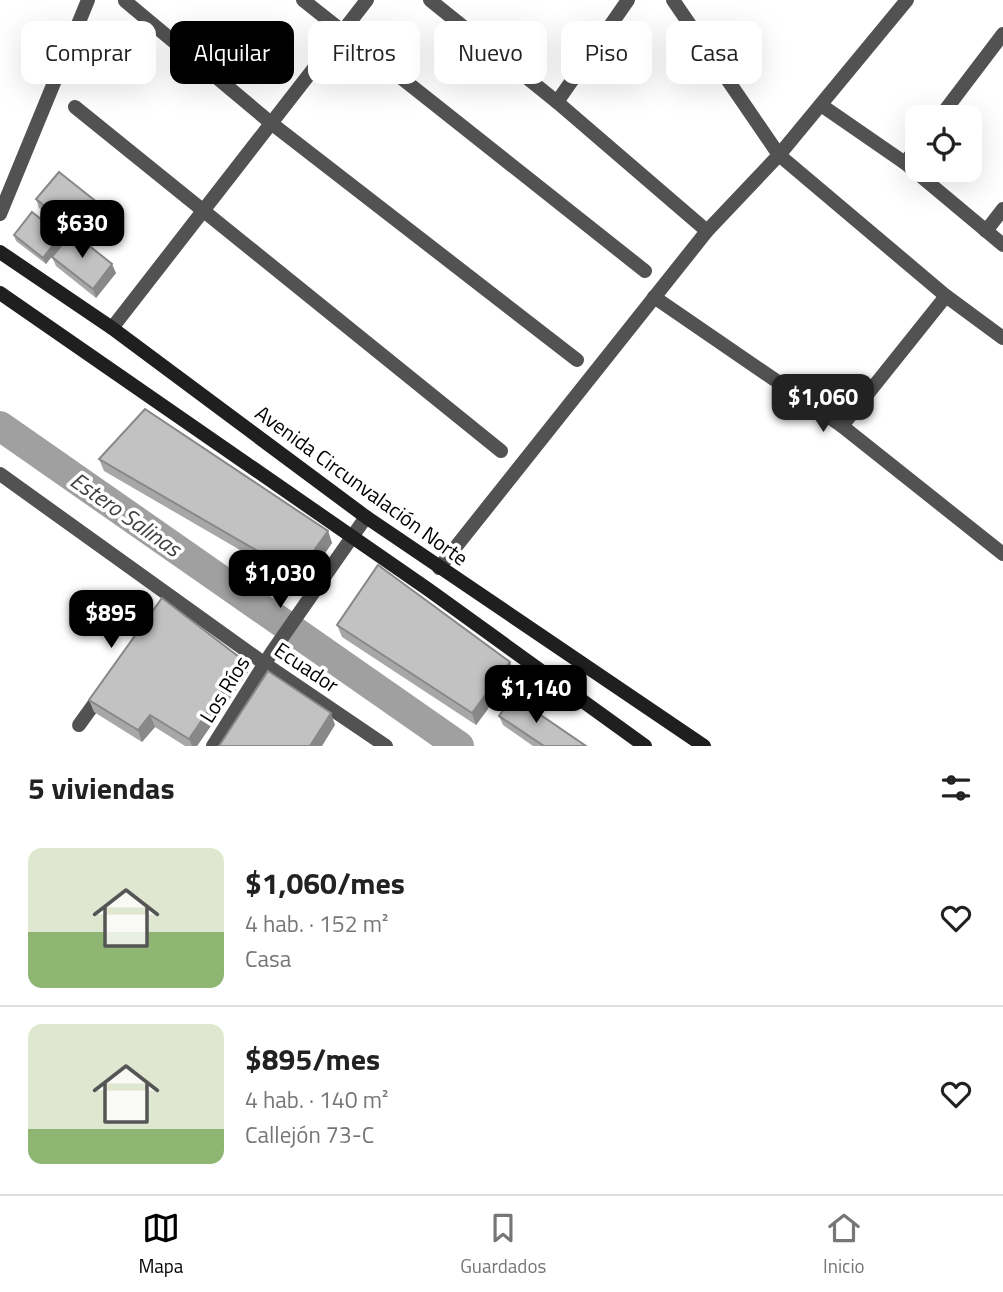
<!DOCTYPE html>
<html lang="es">
<meta charset="utf-8">
<style>
body{margin:0;font-family:"Titillium Web",sans-serif;background:#f2f2f2;color:#222;height:100vh;display:flex;flex-direction:column;font-size:26px;white-space:nowrap}
*{box-sizing:border-box;margin:0}
p{font-size:23px;color:#767676}
.icon{flex:none;width:38px;height:38px;fill:none;stroke:currentColor;stroke-width:2;stroke-linecap:round;stroke-linejoin:round}
.map{position:relative;height:746px;overflow:hidden}
.side{display:flex;flex-direction:column;background:#fff;flex:1}
.side>*{flex:none}
.banner{position:absolute;left:21px;top:21px;width:962px;height:63px;display:flex;gap:14px}
.fabs{position:absolute;left:905px;top:105px;display:grid;gap:14px}
.fabs a{display:grid;place-items:center;width:77px;height:77px;border-radius:14px;background:#fff;box-shadow:0 7px 28px #0002;font-size:35px}
.price{position:absolute;translate:-50% -60px;padding:0 16px;border-radius:14px;background:#000;color:#fff;font-size:23px;line-height:46px;filter:drop-shadow(0 2px 4px #0008)}
.price::after{content:'';position:absolute;left:50%;top:42px;width:21px;height:16px;margin-left:-10px;background:inherit;clip-path:polygon(0 0,100% 0,50% 100%)}
.price.selected{background:#222;color:#fff}
ul{padding:0;list-style:none}
li{display:flex;align-items:center;gap:21px;height:175px;padding:0 28px}
li+li{border-top:2px solid #e0e0e0}
li span{display:grid;place-items:center;flex:none;width:196px;height:140px;border-radius:14px;color:#555}
li>.icon{margin-inline-start:auto}
span .icon{width:84px;height:84px;fill:#fffc;stroke-width:1}
li b{font-size:30px}
h2{display:flex;justify-content:space-between;align-items:center;height:84px;padding:0 28px;font-size:30px}
.chip{padding:0 24px;border-radius:14px;background:#fff;box-shadow:0 7px 28px #0002;font-size:24px;line-height:63px}
.chip.selected{background:#000;color:#fff}
.dock{display:flex;justify-content:space-around;align-items:center;height:98px;border-top:2px solid #e0e0e0;background:#fff;font-size:19px;color:#767676}
.dock a{display:grid;justify-items:center;gap:4px}
.dock .selected{color:#000}
.map>svg:first-child{display:block}
.lines{fill:none;stroke-linecap:round;stroke-linejoin:round}
.river{stroke:#a0a0a0;stroke-width:30}
.minor{stroke:#525252;stroke-width:14}
.secondary{stroke:#1f1f1f;stroke-width:14}
.wall{fill:#a7a7a7}
.shaded-wall{fill:#888}
.building{fill:#c2c2c2;stroke:#888;stroke-width:2}
.labels{text-anchor:middle;dominant-baseline:central;stroke-width:7;stroke-linejoin:round;paint-order:stroke}
.street-label{font-size:21px;fill:#000;stroke:#fff}
.water-label{font-size:23px;font-style:italic;fill:#414141;stroke:#fff}
</style>
<div class="map">
<svg width="1003" height="746" viewBox="0 0 1003 746">
<rect width="100%" height="100%" fill="#fff"/>
<g class="lines">
<polyline class="river" points="0,426 459,746"/>
<g class="minor">
<polyline points="303,0 645,271"/>
<polyline points="430,0 557,102 707,231"/>
<polyline points="673,0 779,155 946,296 1003,338"/>
<polyline points="125,1 271,123 577,360"/>
<polyline points="557,102 628,0"/>
<polyline points="821,105 905,163 1003,245"/>
<polyline points="75,107 501,451"/>
<polyline points="940,117 1003,34"/>
<polyline points="905,163 917,147"/>
<polyline points="0,214 88,0"/>
<polyline points="986,231 1003,209"/>
<polyline points="654,297 842,426 1003,554"/>
<polyline points="112,328 367,0"/>
<polyline points="842,426 946,296"/>
<polyline points="0,474 265,664 386,746"/>
<polyline points="439,568 707,231 779,155 907,0"/>
<polyline points="79,725 102,693"/>
<polyline points="213,746 272,652 366,517"/>
</g>
<g class="secondary">
<polyline points="0,252 112,328 366,517 704,746"/>
<polyline points="0,293 429,590 645,746"/>
</g>
</g>
<g class="wall">
<polygon points="36,199 108,211 112,221 90,247 116,273 96,298 56,266 52,257 71,233 39,208"/>
<polygon points="14,235 61,235 63,242 46,264 16,241"/>
<polygon points="99,459 328,531 332,543 302,586 104,471"/>
<polygon points="337,625 510,662 514,674 476,725 342,637"/>
<polygon points="243,660 248,672 197,746 185,746 155,727 142,742 94,712 89,700"/>
<polygon points="499,716 586,746 533,746 503,725"/>
</g>
<g class="shaded-wall">
<polygon points="108,211 112,221 89,248 86,239"/>
<polygon points="61,235 63,242 46,264 43,258"/>
<polygon points="112,264 116,273 96,298 93,289"/>
<polygon points="328,531 332,543 302,586 297,574"/>
<polygon points="243,660 248,672 197,746 192,746 189,739"/>
<polygon points="510,662 514,674 476,725 472,713"/>
<polygon points="331,713 335,725 322,746 310,746"/>
<polygon points="150,715 155,727 142,742 138,730"/>
</g>
<g class="building">
<polygon points="59,172 108,211 86,239 36,199"/>
<polygon points="32,212 61,235 43,258 14,235"/>
<polygon points="72,232 112,264 93,289 52,257"/>
<polygon points="145,409 328,531 297,574 99,459"/>
<polygon points="378,565 510,662 472,713 337,625"/>
<polygon points="162,598 243,660 189,739 150,715 138,730 89,700"/>
<polygon points="268,671 331,713 310,746 219,746"/>
<polygon points="513,696 586,746 544,746 499,716"/>
</g>
<g class="labels">
<g class="street-label">
<text transform="translate(362 485) rotate(36)">Avenida Circunvalación Norte</text>
<text transform="translate(307 667) rotate(34)">Ecuador</text>
<text transform="translate(224 689) rotate(-58)">Los Ríos</text>
</g>
<g class="water-label">
<text transform="translate(126 514) rotate(35)">Estero Salinas</text>
</g>
</g>
</svg>
<div class="fabs">
<a><svg class="icon" aria-label="locate" viewBox="0 0 24 24"><circle cx="12" cy="12" r="6"/><path d="M12 2v4M12 18v4M2 12h4M18 12h4"/></svg></a>
</div>
<b class="price" style="left:82px;top:260px">$630</b>
<b class="price selected" style="left:823px;top:434px">$1,060</b>
<b class="price" style="left:280px;top:610px">$1,030</b>
<b class="price" style="left:111px;top:650px">$895</b>
<b class="price" style="left:536px;top:725px">$1,140</b>
<div class="banner">
<a class="chip">Comprar</a>
<a class="chip selected">Alquilar</a>
<a class="chip">Filtros</a>
<a class="chip">Nuevo</a>
<a class="chip">Piso</a>
<a class="chip">Casa</a>
</div>
</div>
<section class="side">
<h2>5 viviendas<svg class="icon" aria-label="filters" viewBox="0 0 24 24"><path d="M4 7h16M4 17h16"/><circle cx="9" cy="7" r="2"/><circle cx="15" cy="17" r="2"/></svg></h2>
<ul>
<li><span style="background:linear-gradient(#dfe7d0 60%,#8fb573 0)"><svg class="icon" aria-label="home" viewBox="0 0 24 24"><path d="M3 11l9-7 9 7M6 9v11h12V9"/></svg></span><div><b>$1,060/mes</b><p>4 hab. · 152 m²</p><p>Casa</p></div><svg class="icon" aria-label="heart" viewBox="0 0 24 24"><path d="M12 20l-8-8c-3-5 5-10 8-4 3-6 11-1 8 4z"/></svg></li>
<li><span style="background:linear-gradient(#dfe7d0 75%,#8fb573 0)"><svg class="icon" aria-label="home" viewBox="0 0 24 24"><path d="M3 11l9-7 9 7M6 9v11h12V9"/></svg></span><div><b>$895/mes</b><p>4 hab. · 140 m²</p><p>Callejón 73-C</p></div><svg class="icon" aria-label="heart" viewBox="0 0 24 24"><path d="M12 20l-8-8c-3-5 5-10 8-4 3-6 11-1 8 4z"/></svg></li>
</ul>
</section>
<nav class="dock">
<a class="selected"><svg class="icon" aria-label="map" viewBox="0 0 24 24"><path d="M3 6l6-2 6 2 6-2v14l-6 2-6-2-6 2zM9 4v14M15 6v14"/></svg>Mapa</a>
<a><svg class="icon" aria-label="saved" viewBox="0 0 24 24"><path d="M7 4h10v16l-5-4-5 4z"/></svg>Guardados</a>
<a><svg class="icon" aria-label="home" viewBox="0 0 24 24"><path d="M3 11l9-7 9 7M6 9v11h12V9"/></svg>Inicio</a>
</nav>
